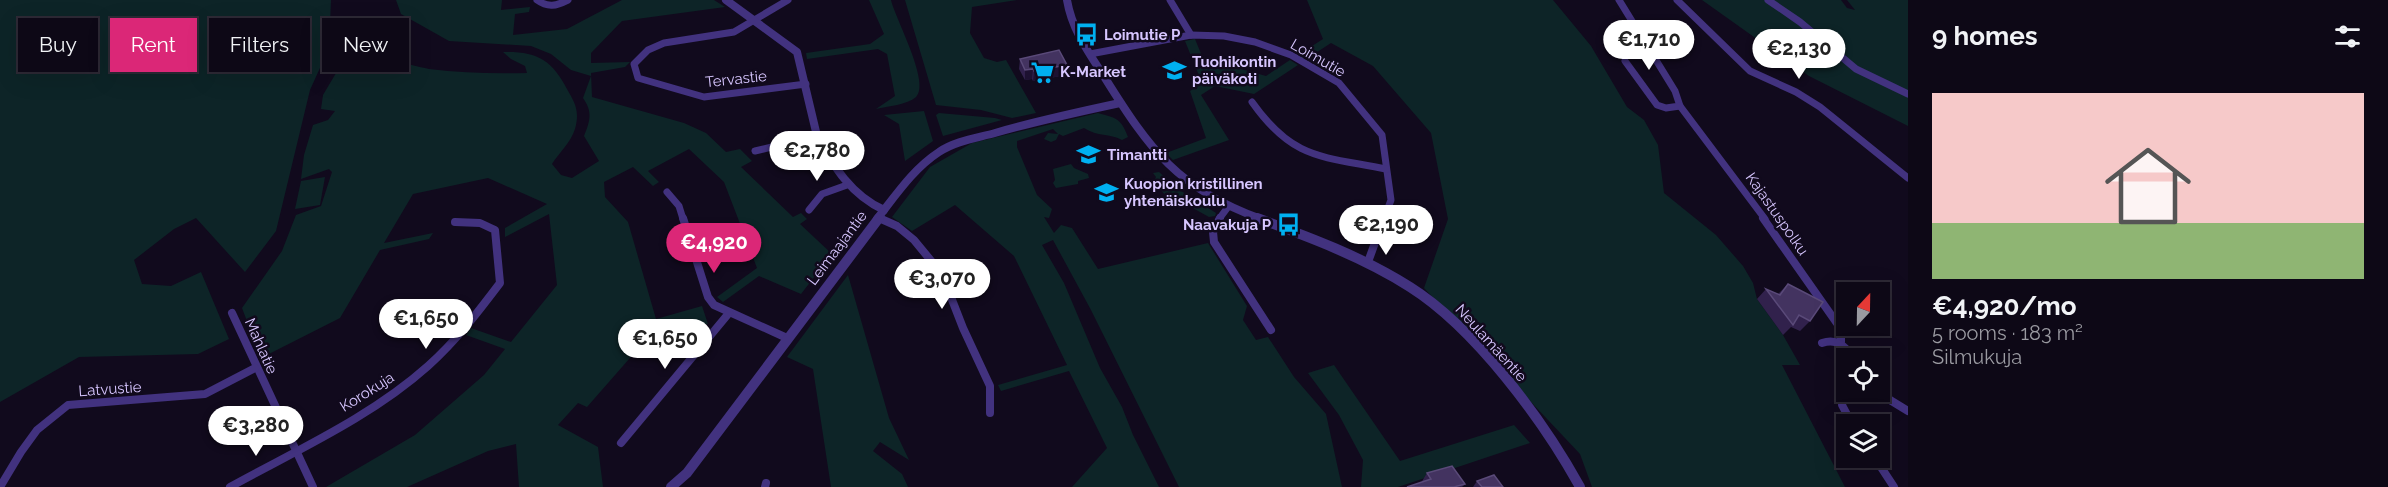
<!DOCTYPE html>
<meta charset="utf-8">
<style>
body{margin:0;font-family:Raleway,sans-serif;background:#16111f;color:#f1f3f6;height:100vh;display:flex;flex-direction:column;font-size:22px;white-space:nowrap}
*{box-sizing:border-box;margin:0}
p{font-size:20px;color:#9a9aa1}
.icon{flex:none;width:33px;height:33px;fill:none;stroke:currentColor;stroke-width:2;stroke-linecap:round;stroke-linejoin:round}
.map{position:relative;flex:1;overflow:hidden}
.side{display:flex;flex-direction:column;background:#0d0816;width:480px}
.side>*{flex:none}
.guide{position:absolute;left:18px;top:18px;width:570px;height:54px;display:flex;gap:12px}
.needle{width:39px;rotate:22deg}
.fabs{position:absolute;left:1836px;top:282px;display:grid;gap:12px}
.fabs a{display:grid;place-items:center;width:54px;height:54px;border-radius:0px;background:#0d0816;box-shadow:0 6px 24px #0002,0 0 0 2px #2d2935;font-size:30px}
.price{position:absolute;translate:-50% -51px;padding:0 14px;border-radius:21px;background:#fff;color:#222;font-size:20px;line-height:39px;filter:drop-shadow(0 2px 3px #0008)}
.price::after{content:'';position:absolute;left:50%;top:36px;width:18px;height:14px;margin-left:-9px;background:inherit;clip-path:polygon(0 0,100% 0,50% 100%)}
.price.selected{background:#db2777;color:#fff}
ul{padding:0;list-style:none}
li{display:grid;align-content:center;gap:12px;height:318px;padding:0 24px}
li+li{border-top:2px solid #2d2935}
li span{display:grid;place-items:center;height:186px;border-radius:0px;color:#555}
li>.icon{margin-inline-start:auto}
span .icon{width:108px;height:108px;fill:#fffc;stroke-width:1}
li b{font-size:26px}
h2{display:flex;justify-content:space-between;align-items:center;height:72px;padding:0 24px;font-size:26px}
.pill{padding:0 21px;border-radius:0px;background:#0d0816;box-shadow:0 6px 24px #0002,0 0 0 2px #2d2935;font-size:21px;line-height:54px}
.pill.selected{background:#db2777;color:#fff}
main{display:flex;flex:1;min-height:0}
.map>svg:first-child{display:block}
.green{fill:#0d2427}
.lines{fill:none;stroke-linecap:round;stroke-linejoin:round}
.minor-far1{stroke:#42327f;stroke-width:7}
.minor{stroke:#42327f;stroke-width:8}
.tertiary-far1{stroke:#42327f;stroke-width:8}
.tertiary{stroke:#42327f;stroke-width:10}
.wall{fill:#31214c}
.shaded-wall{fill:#1d1131}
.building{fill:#433360;stroke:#5a4a79;stroke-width:1.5}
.labels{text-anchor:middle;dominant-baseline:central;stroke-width:5;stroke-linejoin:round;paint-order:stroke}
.poi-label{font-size:15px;font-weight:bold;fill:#d7c6ff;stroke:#110a1d;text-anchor:start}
.street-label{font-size:15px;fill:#d7c6ff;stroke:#110a1d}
</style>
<main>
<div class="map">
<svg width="1908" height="487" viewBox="0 0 1908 487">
<rect width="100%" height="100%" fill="#110a1d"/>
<g class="green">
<polygon points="0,0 331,0 329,48 310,90 276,231 245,272 196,218 174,229 134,260 142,284 171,286 201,272 229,339 198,354 79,357 0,402"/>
<path d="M396,0H502L501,10L530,7L529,12L515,14L513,35L567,29L622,0H714L725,7L622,21L591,53V63L630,62L625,67L591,73L592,97L684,123L706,133L726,152L740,149L752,161L741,167L793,217L801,213L807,219L800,224L832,254L801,294L759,276L723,302L717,297L757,268L724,182L689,149L648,171L659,182L653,186L633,167L604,182L605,197L628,222L656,319L702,306L708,324L658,326L587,407L578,403L558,425L598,447L603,487H519L516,444L488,451L407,487H326L415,435L484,375L505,349L466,335L471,328L511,342L557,285L549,214L505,237V228L547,204L488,178L413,194L384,243L433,233L429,239L380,250L340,318L261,358L242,308L282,251L296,215L321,206L332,172L329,169L301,179L304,155L313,125L328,120L335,111L321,109L323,95L339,68C364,79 369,65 392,63C405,62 417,67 429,69C462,73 494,74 527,73L525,66L511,59L503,52C537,51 552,60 567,89C575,103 580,111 575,129C571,142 559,153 552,164L561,175L572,178L599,161L584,136C590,121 593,112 583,98L591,76L571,70L551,54L531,46L449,41L401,14Z"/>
<path d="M869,0H891C895,18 931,83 916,97C907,105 888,106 876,109L895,96L887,54L878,49L807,59L806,53L870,44L884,34Z"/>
<polygon points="905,0 1017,0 972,7 970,33 984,58 997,62 1006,60 1036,113 1012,118 981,110 936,105"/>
<polygon points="1307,0 1553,0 1591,46 1627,107 1644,120 1658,145 1664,193 1716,235 1743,266 1753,283 1757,299 1783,335 1800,365 1782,365 1845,487 1592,487 1580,454 1424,288 1448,219 1431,133 1373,66 1331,43 1305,60 1298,55 1323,39"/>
<polygon points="1702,0 1841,0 1847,8 1855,10 1847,0 1908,0 1908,126 1809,76"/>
<polygon points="1195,39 1206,66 1227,65 1266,76 1290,60 1298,65 1254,94 1215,86 1201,95 1229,140 1173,160 1166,153 1206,138 1190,91 1202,83 1185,41"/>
<polygon points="924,111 933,141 905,161 899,124 884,115"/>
<polygon points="939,113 995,118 1002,120 943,136 936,115"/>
<path d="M1098,113C1116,118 1121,118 1128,137L1122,140C1109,133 1098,137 1084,128L1063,136L1059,134L1056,140L1051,142L1044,139L1048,133L1058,134L1053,129L1017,141V147L1037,195L1052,209L1049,218L1044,217L1054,233L1061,225L1072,228L1098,269L1208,243L1247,306L1243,320L1256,340L1268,337L1294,377L1326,414L1342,487H1179L1091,310L1053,240L1042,245L1064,283L1100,368L1122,407L1133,435L1159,487H1072L1107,448L1069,371L1001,391L998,385L1067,365L1014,256L955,205L912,231L892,217L930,167L972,143Z"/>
<polygon points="1071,164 1074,168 1088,174 1089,178 1078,181 1078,184 1056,188 1053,183 1055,180 1053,169"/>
<polygon points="1159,172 1178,189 1216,213 1215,216 1209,217 1182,202 1172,202 1153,182 1156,177 1153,173"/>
<polygon points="325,177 320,205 295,209 301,181"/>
<polygon points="848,275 889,418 909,460 880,442 873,451 902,474 908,487 831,487 813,369 787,357"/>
<polygon points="1334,365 1400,461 1514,425 1530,443 1398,487 1361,487 1363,460 1339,415 1308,373"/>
</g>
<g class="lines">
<g class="minor-far1">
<path d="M537,0C548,8 556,6 568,0"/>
<polyline points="788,0 734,32 664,43 648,50 634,64 638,78 704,97 806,84"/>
<polyline points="1170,0 1191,35"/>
<polyline points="1619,0 1675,91 1680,106 1666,108 1657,105 1625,61"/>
<polyline points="1677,0 1750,71 1796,92 1820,107 1908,178"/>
<polyline points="1768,0 1800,22 1856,69 1908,94"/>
<polyline points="1090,54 1191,35 1224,36 1255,42 1291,55 1339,83 1382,135 1391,200 1384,219"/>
<path d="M1252,102C1293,160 1321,156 1386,169"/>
<polyline points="1680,106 1765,219"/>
<polyline points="755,151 817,136"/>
<polyline points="667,192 679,206 683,219"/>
<polyline points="809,210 822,194 847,185"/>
<polyline points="879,218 882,219"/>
<polyline points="1219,219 1228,207"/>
</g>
<g class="minor">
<polyline points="683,218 708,297 714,305 787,338"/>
<polyline points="879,218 897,226 914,240 942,274 963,328 990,386 990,413"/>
<polyline points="1220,218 1213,232 1214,242 1271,330"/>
<polyline points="1763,218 1841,329 1841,342"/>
<polyline points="1368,262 1384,218"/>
<polyline points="232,313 313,487"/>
<path d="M1822,343C1837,338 1845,346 1854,358"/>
<polyline points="1880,390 1890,400 1908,411"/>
<polyline points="1852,424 1842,405 1843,399 1864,392"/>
<polyline points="621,443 729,313"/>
<polyline points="1875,458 1894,487"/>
<polyline points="0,487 21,452 37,430 68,405 205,394 255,368"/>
<path d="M230,487C297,450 371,417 428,366C456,341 478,312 500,283L495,230L480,223L455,222"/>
<polyline points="765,487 766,483"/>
</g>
<g class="tertiary-far1">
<path d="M726,0L797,52L817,136C834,167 851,195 884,210"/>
<path d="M1067,0C1072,30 1089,53 1105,78C1150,150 1178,189 1261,219"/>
<path d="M877,219C896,195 913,169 939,152C955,141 977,138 995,133C1036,121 1078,112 1120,103"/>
</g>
<g class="tertiary">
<path d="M1257,218C1309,237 1363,257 1410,287C1475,328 1543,420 1580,487"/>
<polyline points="671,487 687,473 879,218"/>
</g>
</g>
<g class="wall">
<polygon points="1020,59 1066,75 1033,81 1032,79 1025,80 1019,69"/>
<polygon points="1788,284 1810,321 1800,331 1791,327 1783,335 1757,299 1766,289 1778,294"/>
<polygon points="1427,473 1465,484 1462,487 1407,487 1421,483"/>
<polygon points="1477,481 1503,487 1473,487"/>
</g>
<g class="shaded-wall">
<polygon points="1067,65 1066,75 1033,81 1034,71"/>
<polygon points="1033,69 1032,79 1025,80 1025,70"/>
</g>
<g class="building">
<polygon points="1059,50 1067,65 1034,71 1033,69 1025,70 1020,59"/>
<polygon points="1788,284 1823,302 1810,321 1799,315 1793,325 1766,289 1780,295"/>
<polygon points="1452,466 1465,484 1454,487 1407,487 1431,479 1427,473"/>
<polygon points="1494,475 1503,487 1482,487 1477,481"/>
</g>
<defs>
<symbol id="bus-bare" viewBox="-9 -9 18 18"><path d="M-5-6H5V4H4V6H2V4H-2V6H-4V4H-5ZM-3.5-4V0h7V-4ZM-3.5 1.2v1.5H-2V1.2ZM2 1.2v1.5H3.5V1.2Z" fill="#00b0f1" stroke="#110a1d" stroke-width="2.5" paint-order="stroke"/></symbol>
<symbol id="school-bare" viewBox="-9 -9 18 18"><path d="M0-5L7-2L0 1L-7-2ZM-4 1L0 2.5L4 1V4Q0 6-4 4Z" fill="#00b0f1" stroke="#110a1d" stroke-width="2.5" paint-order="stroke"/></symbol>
<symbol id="supermarket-bare" viewBox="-9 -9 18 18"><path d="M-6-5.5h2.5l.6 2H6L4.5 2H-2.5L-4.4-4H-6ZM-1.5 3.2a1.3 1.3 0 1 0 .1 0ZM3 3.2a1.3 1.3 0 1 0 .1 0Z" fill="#00b0f1" stroke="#110a1d" stroke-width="2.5" paint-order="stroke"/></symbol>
</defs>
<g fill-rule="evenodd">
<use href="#bus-bare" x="1070" y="18" width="33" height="33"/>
<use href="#school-bare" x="1158" y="54" width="33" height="33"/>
<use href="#supermarket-bare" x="1026" y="56" width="33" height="33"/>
<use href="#school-bare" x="1072" y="138" width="33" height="33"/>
<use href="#school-bare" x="1090" y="176" width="33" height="33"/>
<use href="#bus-bare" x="1272" y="208" width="33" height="33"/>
</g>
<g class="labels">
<g class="poi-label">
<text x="1104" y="35">Loimutie P</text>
<text x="1192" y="62">Tuohikontin<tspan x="1192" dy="17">päiväkoti</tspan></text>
<text x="1060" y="72">K-Market</text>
<text x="1107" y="155">Timantti</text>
<text x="1124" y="184">Kuopion kristillinen<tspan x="1124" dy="17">yhtenäiskoulu</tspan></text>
<text x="1271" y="225" text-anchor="end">Naavakuja P</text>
</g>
<g class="street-label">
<text transform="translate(1318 58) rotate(30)">Loimutie</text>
<text transform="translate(736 79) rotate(-6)">Tervastie</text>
<text transform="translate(1777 214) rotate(55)">Kajastuspolku</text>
<text transform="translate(837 248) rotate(-53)">Leimaajantie</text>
<text transform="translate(1491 343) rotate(48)">Neulamäentie</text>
<text transform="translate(261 346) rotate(66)">Mahlatie</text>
<text transform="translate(110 389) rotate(-4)">Latvustie</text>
<text transform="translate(367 392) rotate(-32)">Korokuja</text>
</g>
</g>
</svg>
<div class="fabs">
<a><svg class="needle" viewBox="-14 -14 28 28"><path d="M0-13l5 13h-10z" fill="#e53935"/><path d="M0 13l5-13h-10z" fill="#9a9aa1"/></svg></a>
<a><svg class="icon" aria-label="locate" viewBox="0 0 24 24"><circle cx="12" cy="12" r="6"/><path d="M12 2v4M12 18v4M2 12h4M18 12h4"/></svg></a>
<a><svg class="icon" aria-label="layers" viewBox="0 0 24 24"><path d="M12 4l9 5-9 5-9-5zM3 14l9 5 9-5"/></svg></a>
</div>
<b class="price" style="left:1649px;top:71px">€1,710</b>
<b class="price" style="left:1799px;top:80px">€2,130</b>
<b class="price" style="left:817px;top:182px">€2,780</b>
<b class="price" style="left:1386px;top:256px">€2,190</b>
<b class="price selected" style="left:714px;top:274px">€4,920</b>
<b class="price" style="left:942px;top:310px">€3,070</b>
<b class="price" style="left:426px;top:350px">€1,650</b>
<b class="price" style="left:665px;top:370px">€1,650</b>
<b class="price" style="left:256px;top:457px">€3,280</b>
<div class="guide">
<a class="pill">Buy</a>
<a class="pill selected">Rent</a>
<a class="pill">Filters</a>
<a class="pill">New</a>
</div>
</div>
<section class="side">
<h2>9 homes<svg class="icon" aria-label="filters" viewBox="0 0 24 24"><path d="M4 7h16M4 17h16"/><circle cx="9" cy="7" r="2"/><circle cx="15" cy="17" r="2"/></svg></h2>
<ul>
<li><span style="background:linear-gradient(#f6c9c9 70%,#8fb573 0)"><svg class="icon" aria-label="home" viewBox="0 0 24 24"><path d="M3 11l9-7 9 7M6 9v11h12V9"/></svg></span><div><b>€4,920/mo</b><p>5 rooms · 183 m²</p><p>Silmukuja</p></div></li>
</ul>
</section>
</main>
